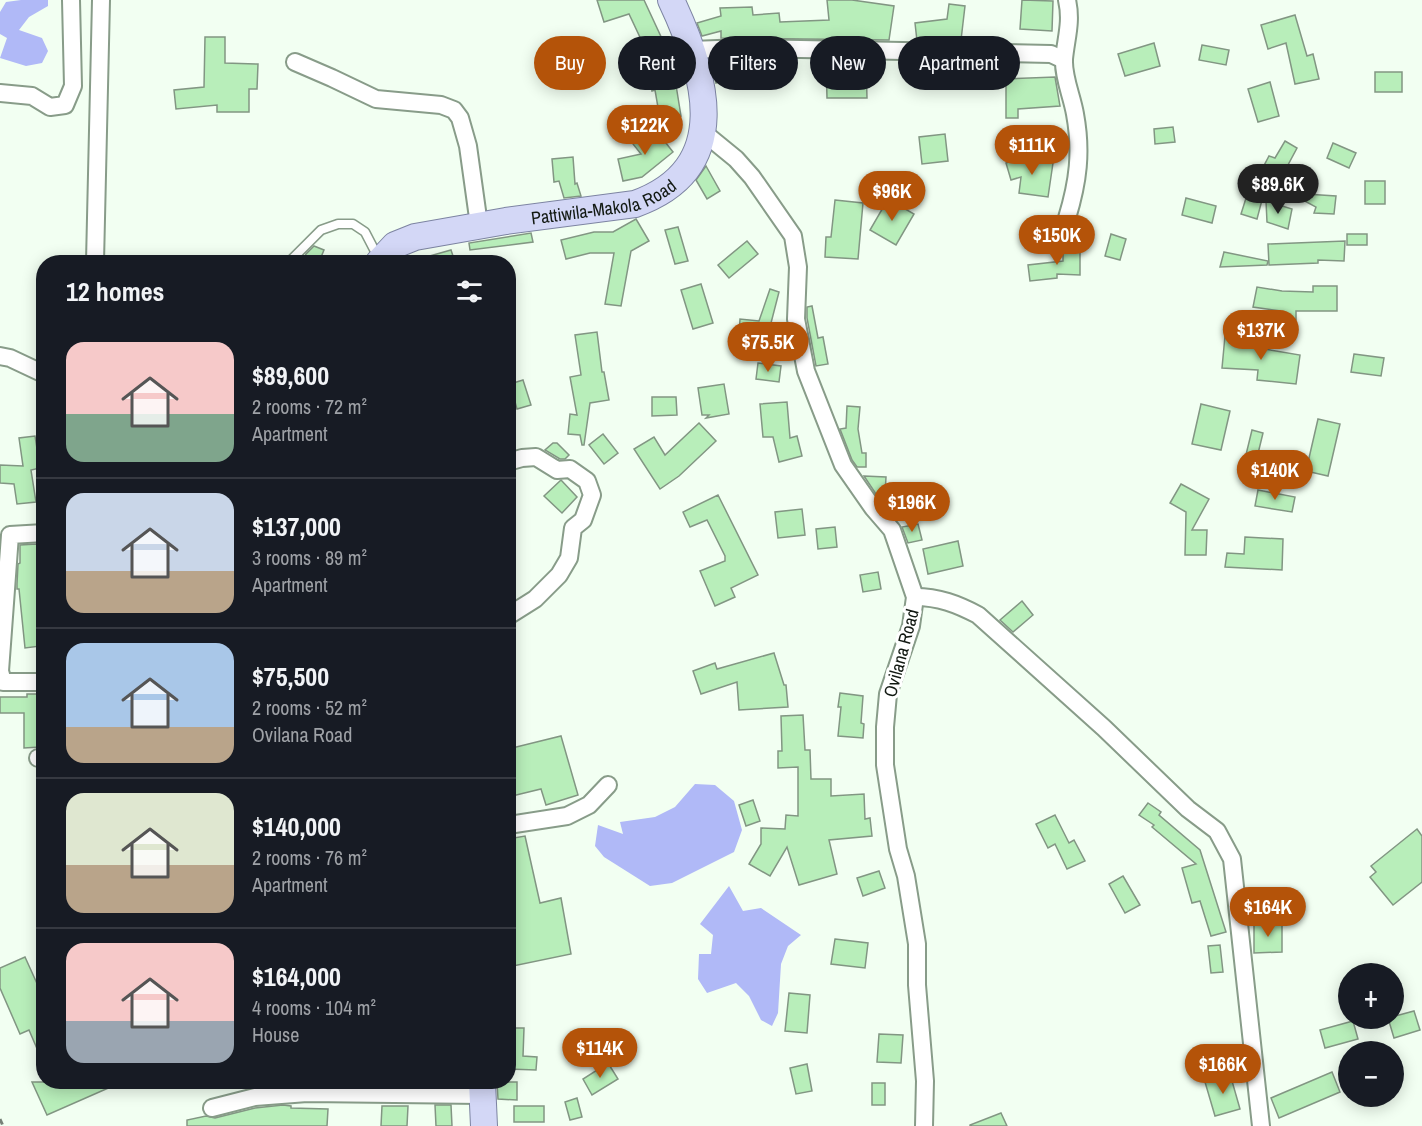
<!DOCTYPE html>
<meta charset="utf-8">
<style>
body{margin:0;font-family:"Archivo Narrow",sans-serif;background:#242831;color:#f1f3f6;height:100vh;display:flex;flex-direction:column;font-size:22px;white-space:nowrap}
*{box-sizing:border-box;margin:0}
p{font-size:20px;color:#9ea1a6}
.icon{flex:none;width:33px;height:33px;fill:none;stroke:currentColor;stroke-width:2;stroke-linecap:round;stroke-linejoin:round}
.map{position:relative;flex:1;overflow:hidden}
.drawer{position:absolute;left:36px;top:255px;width:480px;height:834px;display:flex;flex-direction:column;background:#171b24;border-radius:24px;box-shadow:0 3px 15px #0003}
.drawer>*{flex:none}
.guide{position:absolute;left:534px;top:36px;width:570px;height:54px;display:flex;gap:12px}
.controls{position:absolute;left:1338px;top:963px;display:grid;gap:12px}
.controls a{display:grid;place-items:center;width:66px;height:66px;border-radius:50%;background:#171b24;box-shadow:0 3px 15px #0003;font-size:30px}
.price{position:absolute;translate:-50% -51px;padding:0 14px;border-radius:21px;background:#b45309;color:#fff;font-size:20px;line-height:39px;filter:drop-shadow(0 2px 3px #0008)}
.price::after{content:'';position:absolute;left:50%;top:36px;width:18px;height:14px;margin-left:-9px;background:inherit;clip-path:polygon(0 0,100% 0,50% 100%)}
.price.current{background:#222;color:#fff}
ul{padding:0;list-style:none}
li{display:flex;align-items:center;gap:18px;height:150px;padding:0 30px}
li+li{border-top:2px solid #363941}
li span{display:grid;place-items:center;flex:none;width:168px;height:120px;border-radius:18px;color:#555}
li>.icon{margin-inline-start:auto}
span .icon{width:72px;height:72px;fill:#fffc;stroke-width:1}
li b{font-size:26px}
h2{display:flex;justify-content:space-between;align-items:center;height:72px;padding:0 30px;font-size:26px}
.tag{padding:0 21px;border-radius:27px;background:#171b24;box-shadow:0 3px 15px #0003;font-size:21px;line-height:54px}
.tag.current{background:#b45309;color:#fff}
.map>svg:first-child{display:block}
.water{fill:#b0b9f7}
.building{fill:#b8eeba;stroke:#829683;stroke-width:1.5}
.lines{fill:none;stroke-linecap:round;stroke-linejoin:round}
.lane-casing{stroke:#889c89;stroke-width:11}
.street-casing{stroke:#889c89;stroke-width:20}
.primary-casing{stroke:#7d84a2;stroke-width:28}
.path{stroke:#778177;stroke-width:3;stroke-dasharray:6 3;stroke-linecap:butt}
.lane{stroke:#fff;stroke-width:8}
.street{stroke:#fff;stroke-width:16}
.primary{stroke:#d3d7f6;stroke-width:26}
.labels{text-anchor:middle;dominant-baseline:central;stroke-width:6;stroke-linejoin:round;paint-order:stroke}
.street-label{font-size:18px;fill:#121912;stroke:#fff}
</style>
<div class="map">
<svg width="1422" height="1126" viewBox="0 0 1422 1126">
<rect width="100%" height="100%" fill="#f2fff2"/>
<g class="water">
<polygon points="21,0 48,0 48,6 29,17 19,30 42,38 48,51 42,63 26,66 0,58 7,38 0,34 0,12 6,2"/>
<polygon points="695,784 715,785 734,801 742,830 734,852 672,883 650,886 604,857 595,846 598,825 623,834 620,822 655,817 675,807"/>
<polygon points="729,886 743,911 761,908 801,935 788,946 781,964 778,1013 772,1026 761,1020 749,996 736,983 707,993 698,979 699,954 711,954 713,935 700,924"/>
</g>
<g class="building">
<polygon points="597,0 644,0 676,69 679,85 676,85 681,116 660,119 655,90 652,91 648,70 640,74 630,55 645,48 629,14 604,22"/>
<polygon points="827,0 852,0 894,6 889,40 721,38 721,31 702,36 697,23 721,16 720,8 752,7 753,15 779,13 780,22 829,20"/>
<polygon points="1022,0 1053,1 1052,31 1020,29"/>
<polygon points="949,4 965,6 961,40 936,37 937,41 917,41 915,23 947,19"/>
<polygon points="1295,15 1307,56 1313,54 1319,79 1295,84 1286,43 1268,49 1261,25"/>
<polygon points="205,37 225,37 225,63 258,64 257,89 249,89 249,112 217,112 217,105 176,109 174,90 204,87"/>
<polygon points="1154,43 1160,66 1125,76 1118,54"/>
<polygon points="1202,45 1229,50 1226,65 1199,60"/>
<polygon points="826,60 866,61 867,98 827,98"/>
<polygon points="721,61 726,80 716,83 711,63"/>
<polygon points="902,62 927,62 926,75 902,74"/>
<rect x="1375" y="72" width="27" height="20"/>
<polygon points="1055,77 1060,106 1018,109 1018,118 1006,118 1006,79"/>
<polygon points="1270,82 1279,116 1258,122 1248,89"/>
<polygon points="1173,127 1175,142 1155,144 1154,129"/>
<polygon points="654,128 673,152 642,177 623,181 618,159 641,154 633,144"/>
<polygon points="945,134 948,161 922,164 919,137"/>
<polygon points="1285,141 1297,148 1288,165 1290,166 1279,188 1258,177 1269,156 1275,158"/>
<polygon points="1333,143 1356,153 1349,168 1327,158"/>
<polygon points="573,157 575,184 577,183 581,196 564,198 559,181 554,182 552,159"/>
<polygon points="1021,158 1053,163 1048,197 1019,193 1021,177 1011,180 1006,163"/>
<polygon points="706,166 720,191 707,199 696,180"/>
<rect x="1365" y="181" width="20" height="23"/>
<polygon points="1290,193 1336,196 1334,214 1314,213 1316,207"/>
<polygon points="1247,195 1262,200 1257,219 1241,214"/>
<polygon points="1186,198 1216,206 1212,223 1182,215"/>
<polygon points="888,199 914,214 896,245 870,230"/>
<polygon points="835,200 863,203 858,259 825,257 826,237 831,237"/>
<polygon points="1266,201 1292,209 1288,229 1267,222"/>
<polygon points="636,219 649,241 631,251 621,306 605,304 614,253 590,253 566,259 561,240 594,232 613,232"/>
<polygon points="678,227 688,261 675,264 665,230"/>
<polygon points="531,233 533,242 470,250 469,243"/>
<polygon points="1111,234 1126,239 1120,260 1105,256"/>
<rect x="1347" y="234" width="20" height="11"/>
<polygon points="747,241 758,254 729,278 718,265"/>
<polygon points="1345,241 1344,261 1318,260 1318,263 1269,265 1268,244"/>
<polygon points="314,246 324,250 319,262 303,262 306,254"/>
<polygon points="1063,248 1080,248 1080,275 1057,274 1057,278 1030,281 1028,265 1063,261"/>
<polygon points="451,250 455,262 419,262 419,259"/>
<polygon points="1224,252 1268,261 1267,265 1220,267"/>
<polygon points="701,284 713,323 693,329 681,290"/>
<polygon points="1313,286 1337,286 1337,311 1296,311 1296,320 1279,318 1280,311 1253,307 1257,287 1282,291 1313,292"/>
<polygon points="770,289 779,292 771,323 774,323 772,339 739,335 740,319 759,321"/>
<polygon points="812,306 818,338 823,337 828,364 816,366 807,318 807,307"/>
<polygon points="597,332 602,372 604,372 609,400 590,403 584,445 582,445 580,435 568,434 570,414 577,415 570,377 581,375 575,335"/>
<polygon points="1225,336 1242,337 1241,345 1300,355 1296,384 1257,380 1258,370 1222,368"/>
<polygon points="1354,354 1384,358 1381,376 1351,372"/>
<polygon points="758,363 781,366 779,382 756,379"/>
<polygon points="523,380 531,405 517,409 510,384"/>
<polygon points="724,384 729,414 706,418 709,415 702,415 698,388"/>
<polygon points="652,397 676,397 677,415 652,416"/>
<polygon points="787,402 790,438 797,436 802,456 779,462 773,437 763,437 760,404"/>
<polygon points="1201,404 1230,411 1221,450 1192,444"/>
<polygon points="847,406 860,407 858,429 862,453 866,453 866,467 857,467 852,460 840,429 846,428"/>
<polygon points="1318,419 1340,424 1328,476 1306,471"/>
<polygon points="699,423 716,441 679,476 660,489 634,449 654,437 665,455"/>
<polygon points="1252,430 1263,433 1254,470 1243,467"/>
<polygon points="603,434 618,453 604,464 589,445"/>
<polygon points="35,436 40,468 31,470 36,502 17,504 14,484 0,483 0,465 23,466 19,438"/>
<polygon points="553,443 557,443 569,455 565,459 560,459 545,450"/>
<polygon points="864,476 886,477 885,495 876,494"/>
<polygon points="561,480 577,497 562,513 544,496"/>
<polygon points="1181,484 1209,499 1192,530 1207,530 1206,555 1185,555 1186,512 1170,503"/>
<polygon points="1258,490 1295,497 1292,512 1255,506"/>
<polygon points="718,495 758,575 731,588 735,597 715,606 700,571 725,561 725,556 707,520 690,527 683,512"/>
<polygon points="802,509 805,535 778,538 775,512"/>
<polygon points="918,524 922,540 908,543 902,527"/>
<polygon points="835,527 837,547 818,549 816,529"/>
<polygon points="1245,537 1283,539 1282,570 1225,567 1227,553 1244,554"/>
<polygon points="958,541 963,566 928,574 923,549"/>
<polygon points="37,544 38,556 44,556 44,572 41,572 44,643 40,644 41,646 25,648 19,589 17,589 17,584 18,564 20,563 20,545"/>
<polygon points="878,572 881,589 863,592 860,575"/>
<polygon points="1022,601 1033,615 1013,632 1000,620"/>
<polygon points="774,653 784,685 786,685 788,707 739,710 737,682 701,694 693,671 715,663 717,669"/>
<polygon points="840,693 863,696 861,723 864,724 863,738 838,736 841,707 838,707"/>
<polygon points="27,694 43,694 44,714 40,714 40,747 24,748 24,713 0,713 0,697 27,697"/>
<polygon points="803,715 805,750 810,750 811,779 831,779 831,796 864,794 865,819 870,818 872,836 829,840 837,874 799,885 787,847 770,876 749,864 761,844 761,828 785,829 786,815 798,816 798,767 778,768 778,751 782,751 781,716"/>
<polygon points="561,736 578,795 546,805 541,789 508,797 508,749"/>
<polygon points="753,800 760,821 746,826 739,805"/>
<polygon points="1148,803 1161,812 1159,815 1200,850 1226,932 1211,936 1200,901 1192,903 1182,868 1196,864 1152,827 1154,825 1139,815"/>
<polygon points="1055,815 1069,843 1074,840 1085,861 1067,869 1055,844 1048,848 1036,824"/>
<polygon points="1417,829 1422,836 1422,882 1393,905 1370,877 1376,872 1371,866"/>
<polygon points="525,836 540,903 561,898 571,954 508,967 508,839"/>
<polygon points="879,871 885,888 863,896 857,878"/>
<polygon points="1123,876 1140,905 1125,913 1109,884"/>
<polygon points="1282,923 1282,952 1254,953 1254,924"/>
<polygon points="835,939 868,943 865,968 831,964"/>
<polygon points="1220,945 1223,972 1211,973 1208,946"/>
<polygon points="25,957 44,999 44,1065 29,1030 20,1034 0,988 0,968"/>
<polygon points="789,993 810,995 807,1033 785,1031"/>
<polygon points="1414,1011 1420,1030 1394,1038 1388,1018"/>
<polygon points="1353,1021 1358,1039 1325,1048 1320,1030"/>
<polygon points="513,1028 524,1028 523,1056 537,1057 536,1070 508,1069 508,1058 511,1058"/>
<polygon points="879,1034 903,1035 901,1063 877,1062"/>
<polygon points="608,1063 618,1079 592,1095 583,1079"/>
<polygon points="807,1064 812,1091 796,1094 790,1068"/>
<polygon points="1332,1072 1340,1092 1279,1118 1271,1098"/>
<polygon points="1230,1074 1240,1109 1215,1116 1205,1082"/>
<polygon points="32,1082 122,1082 47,1115"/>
<polygon points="497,1082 517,1082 517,1100 498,1099"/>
<rect x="872" y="1083" width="13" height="22"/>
<polygon points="577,1098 582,1117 570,1120 565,1102"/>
<polygon points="283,1105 291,1106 291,1108 328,1109 327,1126 187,1126 187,1120 206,1116 215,1118 255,1108"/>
<polygon points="435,1105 451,1105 452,1126 436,1126"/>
<polygon points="382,1106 408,1106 407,1126 381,1126"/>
<rect x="514" y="1106" width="30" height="16"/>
<polygon points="1001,1113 1007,1126 970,1126 970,1125"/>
</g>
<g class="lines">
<defs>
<polyline id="lane" points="289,262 321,230 338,224 353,224 365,232 378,257"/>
<g id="street">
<path d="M1067,0C1072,22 1066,38 1064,59C1063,77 1072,96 1075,114C1082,152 1078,182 1067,218"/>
<polyline points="692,50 743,48 1051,54 1064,60"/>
<polyline points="295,62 332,78 376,99 441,105 454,110 460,118 468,146 479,225"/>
<polyline points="0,93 32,96 50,107 65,105 73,86 71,0"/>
<polyline points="703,132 736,159 752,177 793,236 798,267 796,319 806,371 843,465 873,508 892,530 915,597 911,626 888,694 885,727 885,765 898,849 906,876 917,944 917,985 925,1081 924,1126"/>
<polyline points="95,262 101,0"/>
<polyline points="0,356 10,358 44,374"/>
<polyline points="508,462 522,458 536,457 557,470 570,469 587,481 592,495 583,520 573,528 569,558 559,575 535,599 508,616"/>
<polyline points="44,533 10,535 0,671 3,682 44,682"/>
<path d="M915,597C939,597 957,604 978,615L1104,728L1188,809L1217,831L1232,859L1261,1126"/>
<polyline points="38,758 44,758"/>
<polyline points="508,825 567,816 589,805 608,785"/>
<polyline points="212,1108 255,1097 307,1093 482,1095"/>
</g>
<g id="primary">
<path id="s1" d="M379,262L395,245L415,237L506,221L635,204C735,168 706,74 671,0"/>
<polyline points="482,1082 484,1126"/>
</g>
</defs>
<use href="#lane" class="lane-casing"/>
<use href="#street" class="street-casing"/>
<use href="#primary" class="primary-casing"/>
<polyline class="path" points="0,1119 3,1126"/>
<use href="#lane" class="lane"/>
<use href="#street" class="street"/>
<use href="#primary" class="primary"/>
</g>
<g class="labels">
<g class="street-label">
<text stroke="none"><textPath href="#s1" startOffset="237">Pattiwila-Makola Road</textPath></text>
<text transform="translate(901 653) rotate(-75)">Ovilana Road</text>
</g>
</g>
</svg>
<div class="controls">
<a>+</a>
<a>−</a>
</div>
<b class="price" style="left:645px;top:156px">$122K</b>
<b class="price" style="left:1032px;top:176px">$111K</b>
<b class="price current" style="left:1278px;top:215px">$89.6K</b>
<b class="price" style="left:892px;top:222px">$96K</b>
<b class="price" style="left:1057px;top:266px">$150K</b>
<b class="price" style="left:1261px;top:361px">$137K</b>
<b class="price" style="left:768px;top:373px">$75.5K</b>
<b class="price" style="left:1275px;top:501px">$140K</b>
<b class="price" style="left:912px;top:533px">$196K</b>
<b class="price" style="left:1268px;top:938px">$164K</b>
<b class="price" style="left:600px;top:1079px">$114K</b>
<b class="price" style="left:1223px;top:1095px">$166K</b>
<div class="guide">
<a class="tag current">Buy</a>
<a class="tag">Rent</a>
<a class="tag">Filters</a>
<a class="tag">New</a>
<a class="tag">Apartment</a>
</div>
<section class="drawer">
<h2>12 homes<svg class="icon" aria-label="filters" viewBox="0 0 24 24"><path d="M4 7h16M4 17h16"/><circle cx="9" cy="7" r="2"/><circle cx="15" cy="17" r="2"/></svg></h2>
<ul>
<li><span style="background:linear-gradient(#f6c9c9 60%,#7fa58c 0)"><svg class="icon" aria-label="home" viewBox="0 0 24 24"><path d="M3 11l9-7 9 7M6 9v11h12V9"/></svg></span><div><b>$89,600</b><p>2 rooms · 72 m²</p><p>Apartment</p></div></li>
<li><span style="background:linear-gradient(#c9d6e8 65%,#b9a48a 0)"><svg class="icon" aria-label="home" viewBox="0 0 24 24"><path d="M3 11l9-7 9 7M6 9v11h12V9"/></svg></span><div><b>$137,000</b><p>3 rooms · 89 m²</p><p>Apartment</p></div></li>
<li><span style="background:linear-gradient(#a9c7e8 70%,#b9a48a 0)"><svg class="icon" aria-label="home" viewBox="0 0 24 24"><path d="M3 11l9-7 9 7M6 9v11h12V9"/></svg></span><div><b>$75,500</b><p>2 rooms · 52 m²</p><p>Ovilana Road</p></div></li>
<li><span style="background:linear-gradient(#dfe7d0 60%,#b9a48a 0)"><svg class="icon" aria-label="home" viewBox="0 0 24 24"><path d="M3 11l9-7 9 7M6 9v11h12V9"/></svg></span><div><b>$140,000</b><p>2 rooms · 76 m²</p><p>Apartment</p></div></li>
<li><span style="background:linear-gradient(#f6c9c9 65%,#9aa5b1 0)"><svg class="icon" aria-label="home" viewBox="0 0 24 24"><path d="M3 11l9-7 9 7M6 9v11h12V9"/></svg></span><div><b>$164,000</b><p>4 rooms · 104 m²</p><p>House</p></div></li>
</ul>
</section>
</div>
